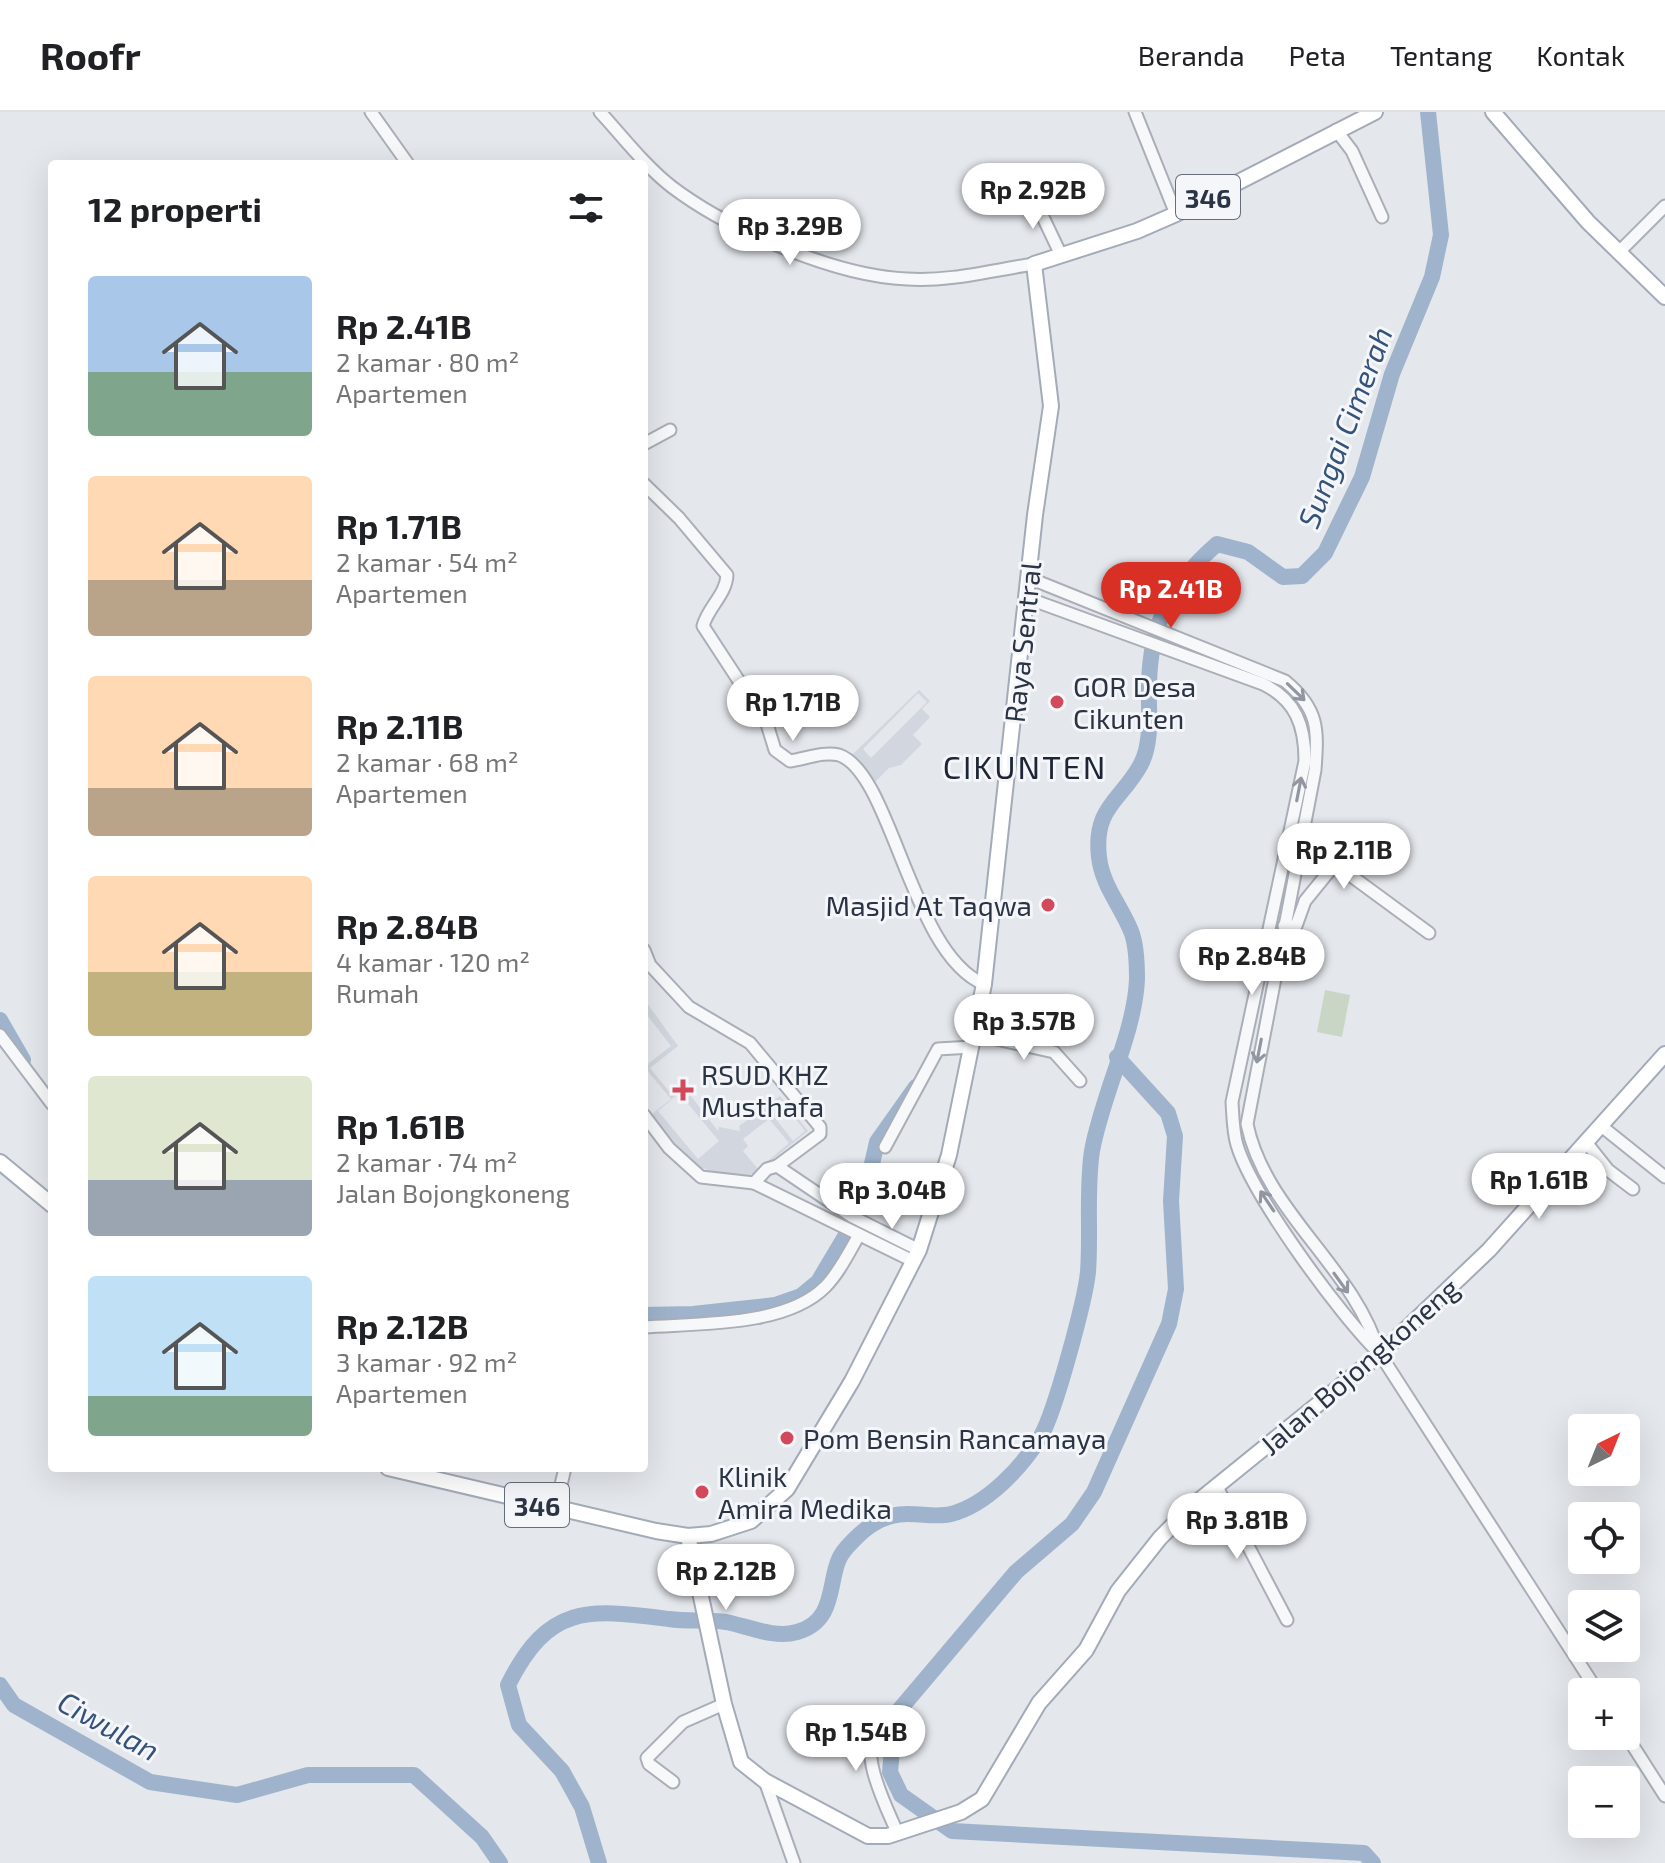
<!DOCTYPE html>
<html lang="id">
<meta charset="utf-8">
<style>
body{margin:0;font-family:"Exo 2",sans-serif;background:#f6f6f6;color:#202124;height:100vh;display:flex;flex-direction:column;font-size:30px;white-space:nowrap}
*{box-sizing:border-box;margin:0}
p{font-size:26px;color:#757577}
.icon{flex:none;width:44px;height:44px;fill:none;stroke:currentColor;stroke-width:2;stroke-linecap:round;stroke-linejoin:round}
.map{position:relative;flex:1;overflow:hidden}
.sheet{position:absolute;left:48px;top:48px;width:600px;height:1312px;display:flex;flex-direction:column;background:#fff;border-radius:8px;box-shadow:0 8px 32px #0002}
.sheet>*{flex:none}
.needle{width:52px;rotate:43deg}
.buttons{position:absolute;left:1568px;top:1302px;display:grid;gap:16px}
.buttons a{display:grid;place-items:center;width:72px;height:72px;border-radius:8px;background:#fff;box-shadow:0 8px 32px #0002;font-size:40px}
.price{position:absolute;translate:-50% -68px;padding:0 18px;border-radius:28px;background:#fff;color:#222;font-size:26px;line-height:52px;filter:drop-shadow(0 2px 4px #0008)}
.price::after{content:'';position:absolute;left:50%;top:48px;width:24px;height:18px;margin-left:-12px;background:inherit;clip-path:polygon(0 0,100% 0,50% 100%)}
.price.current{background:#d93025;color:#fff}
ul{padding:0;list-style:none}
li{display:flex;align-items:center;gap:24px;height:200px;padding:0 40px}
li span{display:grid;place-items:center;flex:none;width:224px;height:160px;border-radius:8px;color:#555}
li>.icon{margin-inline-start:auto}
span .icon{width:96px;height:96px;fill:#fffc;stroke-width:1}
li b{font-size:34px}
h2{display:flex;justify-content:space-between;align-items:center;height:96px;padding:0 40px;font-size:34px}
header{display:flex;align-items:center;gap:48px;box-sizing:border-box;height:112px;padding:0 40px;background:#fff;border-bottom:2px solid #e0e0e0}
header strong{font-size:38px}
nav{display:flex;gap:44px;margin-inline-start:auto;font-size:28px}
.map>svg:first-child{display:block}
.built{fill:#d2d6de;fill-rule:evenodd}
.pitch{fill:#c9d6c5}
.lines{fill:none;stroke-linecap:round;stroke-linejoin:round}
.river{stroke:#9fb4cc;stroke-width:16}
.minor-casing{stroke:#a9aeb7;stroke-width:15}
.major-casing{stroke:#a3abb8;stroke-width:18}
.minor{stroke:#f7f8fa;stroke-width:11}
.major{stroke:#fff;stroke-width:14}
.oneway{stroke:#9196a0}
.poi-dot{fill:#d1495b;stroke:#f4f6f9;stroke-width:3}
.labels{text-anchor:middle;dominant-baseline:central;stroke-width:6;stroke-linejoin:round;paint-order:stroke}
.shield{fill:#f4f6f9;stroke:#676e7b;stroke-width:2}
.shield-label{font-size:26px;font-weight:bold;fill:#2b3445}
.street-label{font-size:28px;fill:#2b3445;stroke:#f4f6f9}
.poi-label{font-size:28px;fill:#2b3445;stroke:#f4f6f9;text-anchor:start}
.water-label{font-size:30px;font-style:italic;fill:#34527a;stroke:#f4f6f9}
.quarter-label{font-size:32px;letter-spacing:2px;fill:#1d2536;stroke:#f4f6f9}
</style>
<header>
<strong>Roofr</strong>
<nav><a>Beranda</a><a>Peta</a><a>Tentang</a><a>Kontak</a></nav>
</header>
<div class="map">
<svg width="1665" height="1751" viewBox="0 0 1665 1751">
<rect width="100%" height="100%" fill="#e4e7ec"/>
<g class="built">
<path d="M919,578L930,589L922,597L930,605L913,623L922,632L901,653L889,656L874,671L849,646ZM918,581L927,590L871,646L863,637Z"/>
<path d="M644,887L678,934L650,956L672,983L684,975L718,1019L719,1015L740,1019L739,1014L780,984L808,1019L757,1060L745,1065L724,1063L696,1054L644,998V994L652,1002L671,987L644,955L671,934L644,899ZM679,981L719,1029L698,1047L658,999ZM780,987L805,1019L793,1029L768,997ZM769,1007L789,1031L758,1057L743,1039L748,1034L743,1027Z"/>
</g>
<polygon class="pitch" points="1325,878 1350,883 1342,925 1317,920"/>
<g class="lines">
<g class="river">
<polyline points="0,908 23,948"/>
<polyline points="1117,945 1168,1001 1175,1024 1171,1089 1176,1177 1169,1212 1094,1380 1072,1412 1016,1460 895,1603 890,1660 901,1683 952,1719 1364,1741 1373,1751"/>
<polyline points="644,1203 693,1202 775,1193 801,1184 818,1170 862,1096 877,1030 916,975"/>
<polyline points="0,1573 14,1593 150,1670 237,1683 308,1663 414,1663 482,1725 500,1751"/>
<path d="M599,1751L582,1695L562,1659L519,1613L508,1573C549,1491 588,1497 669,1507C688,1510 707,1507 726,1510C748,1514 774,1527 797,1520C836,1509 828,1471 839,1447C843,1437 863,1418 873,1412C903,1393 927,1408 951,1402C987,1393 1023,1354 1041,1324C1055,1300 1085,1189 1088,1160C1091,1120 1086,1079 1092,1039C1102,983 1135,920 1137,867C1137,853 1136,831 1131,819C1121,794 1102,773 1099,745C1093,695 1122,688 1141,652C1153,629 1148,598 1149,573C1150,511 1171,472 1217,432L1248,440L1283,465L1302,464L1325,441L1362,365L1392,262L1432,165L1441,123L1428,0"/>
</g>
<defs>
<g id="minor">
<polyline points="371,0 408,52"/>
<path d="M600,0C623,25 645,54 672,75C729,118 835,164 907,167C949,170 993,158 1034,152"/>
<polyline points="1135,0 1176,102"/>
<polyline points="1336,18 1352,39 1382,105"/>
<polyline points="1032,82 1061,143"/>
<polyline points="1618,141 1665,94"/>
<polyline points="644,332 670,318"/>
<path d="M644,372L679,406L727,463C726,483 708,495 703,514L767,612L775,638L790,649C805,647 824,639 839,643C892,661 911,842 984,872"/>
<path d="M1029,466L1285,569C1319,597 1318,617 1315,658L1247,1012C1265,1100 1355,1156 1379,1241"/>
<path d="M1027,486L1263,572C1296,588 1305,614 1305,649L1232,990C1233,1005 1233,1020 1237,1033C1252,1083 1341,1205 1380,1242L1598,1580"/>
<polyline points="1284,814 1296,814 1305,789 1335,752 1429,821"/>
<polyline points="644,838 650,853 689,895 750,931 820,1015 820,1022 777,1054"/>
<polyline points="974,922 1054,940 1080,969"/>
<polyline points="0,923 52,992"/>
<polyline points="644,1003 669,1036 701,1065 754,1071 767,1057 777,1054 851,1104 919,1138"/>
<polyline points="1600,1013 1665,1065"/>
<polyline points="1585,1029 1608,1058 1633,1077"/>
<polyline points="885,1035 938,937 972,935"/>
<polyline points="754,1071 913,1149"/>
<path d="M644,1215C697,1211 785,1215 825,1175C839,1161 849,1140 859,1123"/>
<polyline points="1217,1375 1287,1508"/>
<polyline points="555,1398 565,1356"/>
<path d="M879,1601C857,1639 881,1683 897,1720"/>
<polyline points="1626,1623 1665,1684"/>
<polyline points="765,1669 794,1751"/>
<polyline points="673,1670 649,1652 647,1646 683,1610 724,1592"/>
</g>
<g id="major">
<polyline points="1493,0 1588,110 1665,185"/>
<polyline points="0,1050 52,1093"/>
<polyline points="388,1356 656,1419 688,1424 711,1422 751,1409 787,1377 852,1269 919,1138 949,1043 984,872 1035,403 1051,294 1034,152 1137,119 1176,102 1375,0"/>
<polyline points="688,1424 724,1592 741,1650 765,1669 868,1724 888,1724 961,1700 982,1687 1039,1591 1086,1538 1118,1479 1160,1426 1191,1395 1380,1242 1489,1138 1665,942"/>
</g>
</defs>
<use href="#minor" class="minor-casing"/>
<use href="#major" class="major-casing"/>
<use href="#minor" class="minor"/>
<use href="#major" class="major"/>
</g>
<defs><path id="oneway-shaft" d="M-6 0H5M1.5-3L5.5 0L1.5 3" fill="none" stroke-width="1.6" stroke-linecap="round" stroke-linejoin="round" transform="scale(2)"/></defs>
<g class="oneway">
<use href="#oneway-shaft" transform="translate(1296 580) rotate(44)"/>
<use href="#oneway-shaft" transform="translate(1299 677) rotate(-79)"/>
<use href="#oneway-shaft" transform="translate(1259 939) rotate(101)"/>
<use href="#oneway-shaft" transform="translate(1267 1089) rotate(-124)"/>
<use href="#oneway-shaft" transform="translate(1341 1171) rotate(54)"/>
</g>
<g class="poi-dot">
<circle cx="1057" cy="590" r="8"/>
<circle cx="1048" cy="793" r="8"/>
<path d="M679 966h8v8h8v8h-8v8h-8v-8h-8v-8h8z"/>
<circle cx="787" cy="1326" r="8"/>
<circle cx="702" cy="1380" r="8"/>
</g>
<g class="labels">
<g class="shield">
<rect x="1176" y="63" width="64" height="44" rx="6"/>
<rect x="505" y="1371" width="64" height="44" rx="6"/>
</g>
<g class="shield-label">
<text x="1208" y="85">346</text>
<text x="537" y="1393">346</text>
</g>
<g class="street-label">
<text transform="translate(1022 530) rotate(-84)">Raya Sentral</text>
<text transform="translate(1359 1254) rotate(-41)">Jalan Bojongkoneng</text>
</g>
<g class="poi-label">
<text x="1073" y="574">GOR Desa<tspan x="1073" dy="32">Cikunten</tspan></text>
<text x="1032" y="793" text-anchor="end">Masjid At Taqwa</text>
<text x="701" y="962">RSUD KHZ<tspan x="701" dy="32">Musthafa</tspan></text>
<text x="803" y="1326">Pom Bensin Rancamaya</text>
<text x="718" y="1364">Klinik<tspan x="718" dy="32">Amira Medika</tspan></text>
</g>
<g class="water-label">
<text transform="translate(1344 315) rotate(-69)">Sungai Cimerah</text>
<text transform="translate(109 1613) rotate(29)">Ciwulan</text>
</g>
<g class="quarter-label">
<text x="1025" y="654">CIKUNTEN</text>
</g>
</g>
</svg>
<div class="buttons">
<a><svg class="needle" viewBox="-14 -14 28 28"><path d="M0-13l5 13h-10z" fill="#e53935"/><path d="M0 13l5-13h-10z" fill="#757577"/></svg></a>
<a><svg class="icon" aria-label="locate" viewBox="0 0 24 24"><circle cx="12" cy="12" r="6"/><path d="M12 2v4M12 18v4M2 12h4M18 12h4"/></svg></a>
<a><svg class="icon" aria-label="layers" viewBox="0 0 24 24"><path d="M12 4l9 5-9 5-9-5zM3 14l9 5 9-5"/></svg></a>
<a>+</a>
<a>−</a>
</div>
<b class="price" style="left:1033px;top:119px">Rp 2.92B</b>
<b class="price" style="left:790px;top:155px">Rp 3.29B</b>
<b class="price current" style="left:1171px;top:518px">Rp 2.41B</b>
<b class="price" style="left:793px;top:631px">Rp 1.71B</b>
<b class="price" style="left:1344px;top:779px">Rp 2.11B</b>
<b class="price" style="left:1252px;top:885px">Rp 2.84B</b>
<b class="price" style="left:1024px;top:950px">Rp 3.57B</b>
<b class="price" style="left:1539px;top:1109px">Rp 1.61B</b>
<b class="price" style="left:892px;top:1119px">Rp 3.04B</b>
<b class="price" style="left:1237px;top:1449px">Rp 3.81B</b>
<b class="price" style="left:726px;top:1500px">Rp 2.12B</b>
<b class="price" style="left:856px;top:1661px">Rp 1.54B</b>
<section class="sheet">
<h2>12 properti<svg class="icon" aria-label="filters" viewBox="0 0 24 24"><path d="M4 7h16M4 17h16"/><circle cx="9" cy="7" r="2"/><circle cx="15" cy="17" r="2"/></svg></h2>
<ul>
<li><span style="background:linear-gradient(#a9c7e8 60%,#7fa58c 0)"><svg class="icon" aria-label="home" viewBox="0 0 24 24"><path d="M3 11l9-7 9 7M6 9v11h12V9"/></svg></span><div><b>Rp 2.41B</b><p>2 kamar · 80 m²</p><p>Apartemen</p></div></li>
<li><span style="background:linear-gradient(#ffd9b3 65%,#b9a48a 0)"><svg class="icon" aria-label="home" viewBox="0 0 24 24"><path d="M3 11l9-7 9 7M6 9v11h12V9"/></svg></span><div><b>Rp 1.71B</b><p>2 kamar · 54 m²</p><p>Apartemen</p></div></li>
<li><span style="background:linear-gradient(#ffd9b3 70%,#b9a48a 0)"><svg class="icon" aria-label="home" viewBox="0 0 24 24"><path d="M3 11l9-7 9 7M6 9v11h12V9"/></svg></span><div><b>Rp 2.11B</b><p>2 kamar · 68 m²</p><p>Apartemen</p></div></li>
<li><span style="background:linear-gradient(#ffd9b3 60%,#c2b280 0)"><svg class="icon" aria-label="home" viewBox="0 0 24 24"><path d="M3 11l9-7 9 7M6 9v11h12V9"/></svg></span><div><b>Rp 2.84B</b><p>4 kamar · 120 m²</p><p>Rumah</p></div></li>
<li><span style="background:linear-gradient(#dfe7d0 65%,#9aa5b1 0)"><svg class="icon" aria-label="home" viewBox="0 0 24 24"><path d="M3 11l9-7 9 7M6 9v11h12V9"/></svg></span><div><b>Rp 1.61B</b><p>2 kamar · 74 m²</p><p>Jalan Bojongkoneng</p></div></li>
<li><span style="background:linear-gradient(#bfe0f5 75%,#7fa58c 0)"><svg class="icon" aria-label="home" viewBox="0 0 24 24"><path d="M3 11l9-7 9 7M6 9v11h12V9"/></svg></span><div><b>Rp 2.12B</b><p>3 kamar · 92 m²</p><p>Apartemen</p></div></li>
</ul>
</section>
</div>
